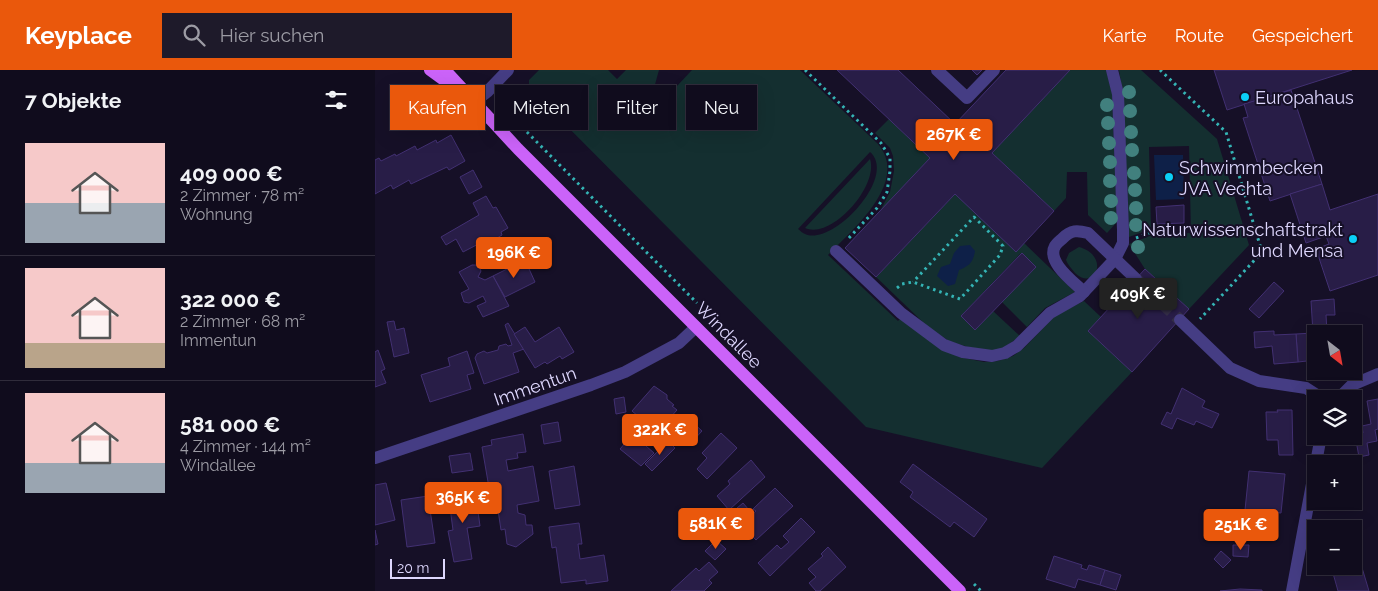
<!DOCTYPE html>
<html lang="de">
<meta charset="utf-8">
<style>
body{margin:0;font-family:Raleway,sans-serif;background:#1e1a2a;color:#f1f3f6;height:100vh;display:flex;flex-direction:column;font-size:19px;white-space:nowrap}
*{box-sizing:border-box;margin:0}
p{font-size:16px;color:#9c9ba4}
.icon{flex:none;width:28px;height:28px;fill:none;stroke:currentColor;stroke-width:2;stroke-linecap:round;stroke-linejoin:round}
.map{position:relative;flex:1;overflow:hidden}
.drawer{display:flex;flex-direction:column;background:#100c1d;width:375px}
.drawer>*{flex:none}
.top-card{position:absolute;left:15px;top:15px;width:475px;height:45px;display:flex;gap:10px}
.needle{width:32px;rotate:149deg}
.fabs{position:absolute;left:932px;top:255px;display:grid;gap:10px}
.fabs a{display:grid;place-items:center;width:55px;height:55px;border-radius:0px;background:#100c1d;box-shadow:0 5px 20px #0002,0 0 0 1px #302c3b;font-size:25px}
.scale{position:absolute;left:15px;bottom:12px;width:55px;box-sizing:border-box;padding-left:5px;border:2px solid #ded7fe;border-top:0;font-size:14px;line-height:18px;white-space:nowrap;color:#ded7fe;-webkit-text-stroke:4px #161027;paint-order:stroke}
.price{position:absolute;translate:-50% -42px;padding:0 11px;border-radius:5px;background:#ea580c;color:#fff;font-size:16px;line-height:32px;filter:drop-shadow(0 1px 2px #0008)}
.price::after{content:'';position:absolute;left:50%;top:30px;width:15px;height:11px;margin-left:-8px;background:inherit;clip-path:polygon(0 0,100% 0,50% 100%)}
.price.selected{background:#222;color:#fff}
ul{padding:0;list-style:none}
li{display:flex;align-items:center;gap:15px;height:125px;padding:0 25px}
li+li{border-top:1px solid #302c3b}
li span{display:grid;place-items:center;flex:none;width:140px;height:100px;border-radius:0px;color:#555}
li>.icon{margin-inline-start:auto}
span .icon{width:60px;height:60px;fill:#fffc;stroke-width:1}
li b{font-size:21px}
h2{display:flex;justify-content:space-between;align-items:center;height:60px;padding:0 25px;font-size:21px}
.pill{padding:0 18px;border-radius:0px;background:#100c1d;box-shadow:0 5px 20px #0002,0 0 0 1px #302c3b;font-size:18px;line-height:45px}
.pill.selected{background:#ea580c;color:#fff}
header{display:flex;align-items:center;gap:30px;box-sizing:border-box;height:70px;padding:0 25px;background:#ea580c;color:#fff}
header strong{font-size:24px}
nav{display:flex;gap:28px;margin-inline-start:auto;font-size:18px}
.search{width:350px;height:45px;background:#1e1a2a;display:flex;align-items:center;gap:12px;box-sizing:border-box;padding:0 18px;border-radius:0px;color:#9c9ba4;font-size:19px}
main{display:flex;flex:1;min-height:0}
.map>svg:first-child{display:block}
.green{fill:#142f30;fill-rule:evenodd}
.water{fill:#0e2048}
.building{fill:#281d47;stroke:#423072}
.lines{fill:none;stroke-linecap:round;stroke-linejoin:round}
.minor-tunnel{stroke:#342e47;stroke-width:12;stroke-dasharray:12 6;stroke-linecap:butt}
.path{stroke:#34b4b5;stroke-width:3;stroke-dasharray:2.5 4;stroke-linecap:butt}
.minor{stroke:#453d84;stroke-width:12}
.major{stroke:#cb63f9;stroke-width:12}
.tree{fill:#41807e}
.poi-dot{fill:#0bcff6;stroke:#161027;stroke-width:2}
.labels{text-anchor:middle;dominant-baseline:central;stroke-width:4;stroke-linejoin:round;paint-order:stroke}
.poi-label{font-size:18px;fill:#ded7fe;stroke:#161027;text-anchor:start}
.street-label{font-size:18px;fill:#ded7fe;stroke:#161027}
</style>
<header>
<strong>Keyplace</strong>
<div class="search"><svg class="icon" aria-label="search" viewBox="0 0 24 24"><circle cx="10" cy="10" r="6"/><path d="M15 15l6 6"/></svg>Hier suchen</div>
<nav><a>Karte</a><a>Route</a><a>Gespeichert</a></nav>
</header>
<main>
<section class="drawer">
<h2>7 Objekte<svg class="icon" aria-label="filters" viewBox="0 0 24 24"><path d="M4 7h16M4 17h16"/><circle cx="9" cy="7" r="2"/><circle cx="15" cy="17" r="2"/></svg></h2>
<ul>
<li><span style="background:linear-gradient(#f6c9c9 60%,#9aa5b1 0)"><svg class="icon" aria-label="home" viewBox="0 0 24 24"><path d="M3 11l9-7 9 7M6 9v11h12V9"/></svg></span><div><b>409 000 €</b><p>2 Zimmer · 78 m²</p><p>Wohnung</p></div></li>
<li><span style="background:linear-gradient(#f6c9c9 75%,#b9a48a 0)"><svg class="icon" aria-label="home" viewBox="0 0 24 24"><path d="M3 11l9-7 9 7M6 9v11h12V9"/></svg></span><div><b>322 000 €</b><p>2 Zimmer · 68 m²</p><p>Immentun</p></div></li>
<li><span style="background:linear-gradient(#f6c9c9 70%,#9aa5b1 0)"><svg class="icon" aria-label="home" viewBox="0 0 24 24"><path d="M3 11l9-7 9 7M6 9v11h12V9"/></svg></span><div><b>581 000 €</b><p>4 Zimmer · 144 m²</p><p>Windallee</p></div></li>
</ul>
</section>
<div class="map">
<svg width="1003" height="521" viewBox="0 0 1003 521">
<rect width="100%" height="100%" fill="#161027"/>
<g class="green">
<path d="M164,0H233L242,9L251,0H284L279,18L287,32L317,0H425L503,74C535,112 477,160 453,185L523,251L525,249L584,287L609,292L623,291L638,286L649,278L681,245L709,231L726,247L713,261L757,302L667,398L491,357L154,18V10ZM495,82C523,106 458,177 430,164C427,163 426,161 423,159Z"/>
<polygon points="695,0 731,0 737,23 742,152 732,163 713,145 712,102 692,102 691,128 679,141 617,83"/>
<polygon points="744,0 766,0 842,69 874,175 814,239 770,199 754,174 780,164 816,163 814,76 774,77 776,159 754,167 748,25"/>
<polygon points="514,49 555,88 504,143 515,122 519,101 518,86 515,78 500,63"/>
<path d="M495,89C504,116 456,170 430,158Z"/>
<polygon points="580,124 649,173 700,222 670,238 652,257 627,232 646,183 586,246 600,260 618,241 645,266 627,279 615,281 593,277 574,271 552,256 501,207"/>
<path d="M704,177C736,186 720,222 700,203C696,198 693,195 691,190L694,183Z"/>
</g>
<g class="water">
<polygon points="779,85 808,85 809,129 781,130"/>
<path d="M595,175L600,181C598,193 594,196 584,200L580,214L573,216L562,206L566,197L575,194L579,183L585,176Z"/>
</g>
<g class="building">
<polygon points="462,0 523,0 580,54 631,0 695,0 617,83 679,141 641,182 580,124 501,207 470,178 555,88"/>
<polygon points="597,0 607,0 602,5"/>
<polygon points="839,0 977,0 852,40"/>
<polygon points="916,20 947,114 895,131 868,48 873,47 869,34"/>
<polygon points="76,65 90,91 74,100 72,97 36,114 34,110 18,119 16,115 0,124 0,90 4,88 6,91 20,84 21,86 40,76 42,80 61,70 62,73"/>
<polygon points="98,100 107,117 94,124 85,107"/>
<polygon points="947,114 955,140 1003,124 1003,205 955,221 941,179 954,174 951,166 931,173 915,124"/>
<polygon points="111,126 118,138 121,137 133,158 126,162 127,165 117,171 115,168 88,182 81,169 71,175 66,167 104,145 98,133"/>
<polygon points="809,135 809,153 782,154 781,137"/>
<polygon points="647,183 661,197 600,260 586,246"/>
<polygon points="150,190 160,212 130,227 118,206"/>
<polygon points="97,195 103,195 106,201 103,207 110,210 118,206 134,236 108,247 102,236 111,232 108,226 94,233 89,232 86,223 94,219 84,202"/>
<polygon points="770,199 814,239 757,302 713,261"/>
<polygon points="899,212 909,221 884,248 874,239"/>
<polygon points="959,229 960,245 951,245 952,262 941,264 941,290 923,292 921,264 938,263 936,231"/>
<polygon points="19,251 21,260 29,258 34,283 19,287 12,252"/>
<polygon points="133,253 149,279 138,283 144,302 109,314 100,288 102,284 109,281 112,283 123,280 124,276 131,274 133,276 137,275 130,255"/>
<polygon points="150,257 160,272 184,257 199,282 187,289 185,286 172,294 170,292 160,298 139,264"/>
<polygon points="899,261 899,265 921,264 923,292 899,294 897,276 880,278 879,262"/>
<polygon points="3,280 10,299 6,301 11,313 0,317 0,282"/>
<polygon points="92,281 99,303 92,305 96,319 55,332 46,305 75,296 73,288"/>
<polygon points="279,316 292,325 292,329 299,335 297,336 302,340 294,349 289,345 277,359 282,363 271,376 279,383 266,396 245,379 269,351 257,341"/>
<polygon points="807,318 830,331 827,337 844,344 837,358 821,351 819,355 802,348 797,359 786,354 792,342 796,344"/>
<polygon points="249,327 251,342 241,344 239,329"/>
<polygon points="1003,329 1003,359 1000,360 1002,371 992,373 994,385 984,387 980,365 988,363 987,356 996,354 992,331"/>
<polygon points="902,340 917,340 918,385 904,385 903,370 892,370 891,342 903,342"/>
<polygon points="315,350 327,361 315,374 303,362"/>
<polygon points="183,352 186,371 169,374 166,355"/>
<polygon points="346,363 362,378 332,409 322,399 332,388 327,383"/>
<polygon points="148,364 151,382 142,383 143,388 131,390 133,401 158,396 164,431 142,435 143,443 150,445 151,455 157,455 158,464 141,477 132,474 130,459 126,460 123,440 118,441 107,377 117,375 116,370"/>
<polygon points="293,371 300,378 277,401 270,394"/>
<polygon points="95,383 98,400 77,403 74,386"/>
<polygon points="376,390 390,407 354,440 342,426 355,414 353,411"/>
<polygon points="538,394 612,449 599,467 579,452 575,457 535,427 538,422 525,412"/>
<polygon points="199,396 205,435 180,439 174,401"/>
<polygon points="874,401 910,404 906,443 870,440"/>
<polygon points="11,413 20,450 0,455 0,415"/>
<polygon points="97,417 100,420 105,456 92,458 97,489 79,492 73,461 78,460 74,430 88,428 87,422 89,419"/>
<polygon points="400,418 418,436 381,470 366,454 381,441 378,439"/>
<polygon points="53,426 60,473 32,477 26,430"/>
<polygon points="368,433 374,440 361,451 355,444"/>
<polygon points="426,448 440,462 395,506 383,493 402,475 406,479 414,472 408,466"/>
<polygon points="204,453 207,474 203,474 205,489 229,485 233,511 211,514 211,510 186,513 181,477 177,478 174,457"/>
<polygon points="0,460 3,474 0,475"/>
<polygon points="341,470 351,479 340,490 330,481"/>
<polygon points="979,471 994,521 963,521 956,496 979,496"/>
<polygon points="858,475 874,475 873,487 858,486"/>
<polygon points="453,477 471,497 445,521 441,521 434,513 441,507 433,499 448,486 446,484"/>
<polygon points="846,481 856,490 848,498 839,489"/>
<polygon points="679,486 707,495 706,498 712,500 714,495 730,500 725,515 703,509 700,518 671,509"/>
<polygon points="334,492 343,502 334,510 337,513 329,521 296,521 321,498 324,501"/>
<polygon points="730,500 746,505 741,520 725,515"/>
<polygon points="865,519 887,520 887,521 845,521"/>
</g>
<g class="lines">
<polyline class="minor-tunnel" points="761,209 805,250"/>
<g class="path">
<polyline points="430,0 506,73 515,88 515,101 512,122 502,138 472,170"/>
<polyline points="785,0 851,62 887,182 825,249"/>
<polyline points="129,39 322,233"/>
<polyline points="761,168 785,159 809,158"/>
<polyline points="522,218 527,214 538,212 585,229 625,185 628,176 599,147 538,212"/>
<polyline points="599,514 606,521"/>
</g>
<g class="minor">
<polyline points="562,0 592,28 619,0"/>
<polyline points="99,32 112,22 133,0"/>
<polyline points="461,181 526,243 569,275 588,282 617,286 630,283 642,276 675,243 705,226 740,189 748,173 748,160 743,24 737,0"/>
<path d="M709,222C699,212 671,192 680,176C682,173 686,170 688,168C696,160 702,160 713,163L761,209"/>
<polyline points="805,250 855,298 884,311 931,318 948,329"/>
<polyline points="963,329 977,315 1003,304"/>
<polyline points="0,388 216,315 250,302 304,273 321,257"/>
<polyline points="917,521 946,366"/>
</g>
<g class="major">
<polyline points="55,0 77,16"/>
<polyline points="70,0 143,79 585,521"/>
</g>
</g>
<g class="tree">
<circle cx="754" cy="22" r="7"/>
<circle cx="732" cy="35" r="7"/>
<circle cx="755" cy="41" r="7"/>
<circle cx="733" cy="53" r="7"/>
<circle cx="756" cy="62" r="7"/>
<circle cx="734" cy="73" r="7"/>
<circle cx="757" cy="80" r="7"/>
<circle cx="735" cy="92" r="7"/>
<circle cx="759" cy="103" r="7"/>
<circle cx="735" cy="111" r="7"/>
<circle cx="760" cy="120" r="7"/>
<circle cx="736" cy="131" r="7"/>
<circle cx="761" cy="138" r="7"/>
<circle cx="736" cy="148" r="7"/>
<circle cx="761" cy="155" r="7"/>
<circle cx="763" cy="177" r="7"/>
</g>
<g class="poi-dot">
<circle cx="870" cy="27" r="5"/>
<circle cx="794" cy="107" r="5"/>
<circle cx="978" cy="169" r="5"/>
</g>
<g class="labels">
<g class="poi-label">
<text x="880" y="27">Europahaus</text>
<text x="804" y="97">Schwimmbecken<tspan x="804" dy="21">JVA Vechta</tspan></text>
<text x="968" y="159" text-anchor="end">Naturwissenschaftstrakt<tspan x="968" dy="21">und Mensa</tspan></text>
</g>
<g class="street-label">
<text transform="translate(354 265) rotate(45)">Windallee</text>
<text transform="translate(160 316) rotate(-19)">Immentun</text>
</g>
</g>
</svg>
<div class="fabs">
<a><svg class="needle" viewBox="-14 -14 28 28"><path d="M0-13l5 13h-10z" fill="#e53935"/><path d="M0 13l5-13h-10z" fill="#9c9ba4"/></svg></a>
<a><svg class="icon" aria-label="layers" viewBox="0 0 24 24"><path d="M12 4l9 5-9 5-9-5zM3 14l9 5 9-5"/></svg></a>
<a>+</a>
<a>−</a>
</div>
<div class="scale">20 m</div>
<b class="price" style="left:579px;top:91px">267K €</b>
<b class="price" style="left:139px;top:209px">196K €</b>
<b class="price selected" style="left:763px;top:250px">409K €</b>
<b class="price" style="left:285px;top:386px">322K €</b>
<b class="price" style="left:88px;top:454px">365K €</b>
<b class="price" style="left:341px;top:480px">581K €</b>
<b class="price" style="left:866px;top:481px">251K €</b>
<div class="top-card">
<a class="pill selected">Kaufen</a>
<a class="pill">Mieten</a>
<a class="pill">Filter</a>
<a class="pill">Neu</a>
</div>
</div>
</main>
